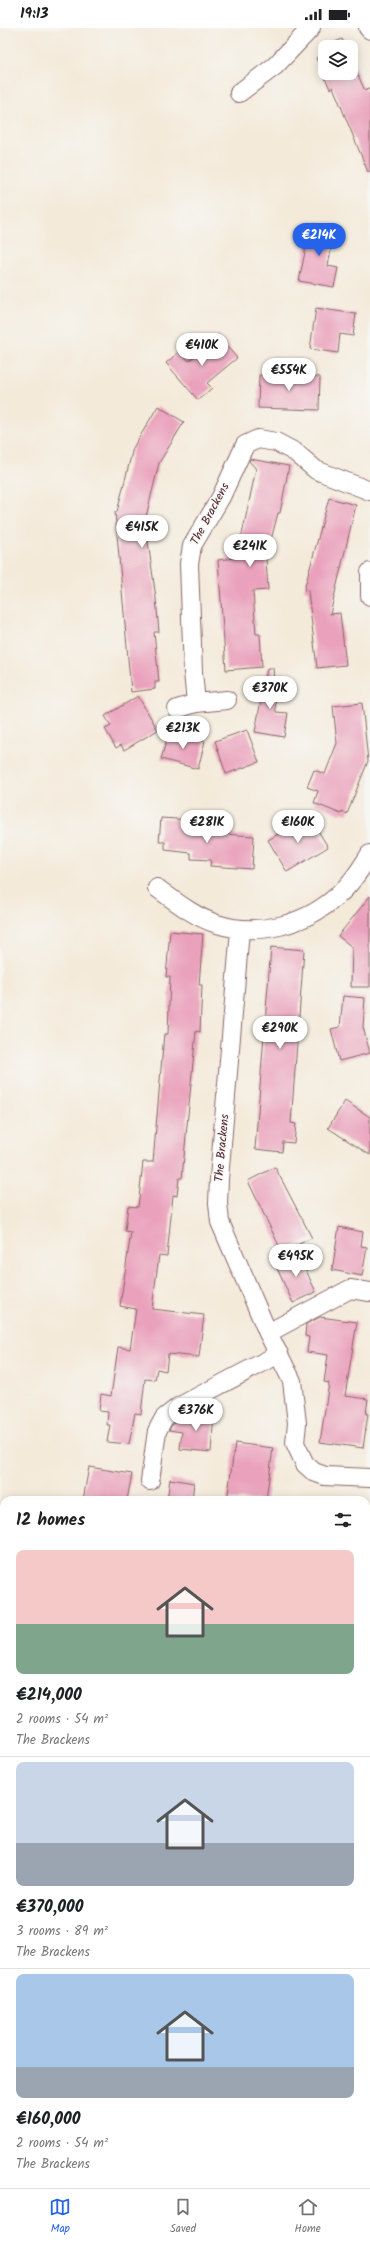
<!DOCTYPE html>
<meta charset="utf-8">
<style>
body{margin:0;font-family:Kalam,sans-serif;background:#f6f6f6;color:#202124;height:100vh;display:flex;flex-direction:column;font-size:15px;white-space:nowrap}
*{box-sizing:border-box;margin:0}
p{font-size:13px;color:#757577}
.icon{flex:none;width:22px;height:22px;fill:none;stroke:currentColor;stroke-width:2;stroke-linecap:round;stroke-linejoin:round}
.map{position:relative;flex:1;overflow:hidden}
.panel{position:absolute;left:0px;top:1468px;width:370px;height:692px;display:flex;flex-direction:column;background:#fff;border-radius:12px 12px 0 0;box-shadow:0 2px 10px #0003}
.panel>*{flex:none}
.tools{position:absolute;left:318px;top:12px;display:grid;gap:8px}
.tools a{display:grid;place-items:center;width:40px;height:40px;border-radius:8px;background:#fff;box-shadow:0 2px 10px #0003;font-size:20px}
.price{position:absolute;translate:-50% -34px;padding:0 9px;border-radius:14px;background:#fff;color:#222;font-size:13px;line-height:26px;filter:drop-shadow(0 1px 2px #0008)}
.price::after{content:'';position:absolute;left:50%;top:24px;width:12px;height:9px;margin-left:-6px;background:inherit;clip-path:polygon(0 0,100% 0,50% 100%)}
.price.selected{background:#2563eb;color:#fff}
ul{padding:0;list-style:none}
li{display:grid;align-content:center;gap:8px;height:212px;padding:0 16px}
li+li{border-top:1px solid #e0e0e0}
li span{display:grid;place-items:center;height:124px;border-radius:8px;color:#555}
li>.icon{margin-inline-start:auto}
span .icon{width:72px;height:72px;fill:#fffc;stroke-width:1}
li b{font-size:17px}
h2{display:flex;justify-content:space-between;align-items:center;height:48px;padding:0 16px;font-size:17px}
.status{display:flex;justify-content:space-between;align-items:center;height:28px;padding:0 20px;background:#fff;direction:ltr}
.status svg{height:11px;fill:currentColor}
.tab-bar{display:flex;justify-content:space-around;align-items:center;height:56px;border-top:1px solid #e0e0e0;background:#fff;font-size:11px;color:#757577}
.tab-bar a{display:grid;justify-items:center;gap:2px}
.tab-bar .selected{color:#2563eb}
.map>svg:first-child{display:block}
.building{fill:#eaa2bc}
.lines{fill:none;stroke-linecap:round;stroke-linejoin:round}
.street-casing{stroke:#866668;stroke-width:20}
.street{stroke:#fff;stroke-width:18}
.labels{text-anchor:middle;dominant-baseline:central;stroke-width:3;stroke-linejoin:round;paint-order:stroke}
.street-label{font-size:12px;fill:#4a1f2b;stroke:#f6f6f2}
</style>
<div class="status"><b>19:13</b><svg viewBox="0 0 49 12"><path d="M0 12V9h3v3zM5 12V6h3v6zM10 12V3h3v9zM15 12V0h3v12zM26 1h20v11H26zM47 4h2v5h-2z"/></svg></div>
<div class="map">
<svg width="370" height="2160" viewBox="0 0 370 2160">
<rect width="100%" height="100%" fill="#f6f6f2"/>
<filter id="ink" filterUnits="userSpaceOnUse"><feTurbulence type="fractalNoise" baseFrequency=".025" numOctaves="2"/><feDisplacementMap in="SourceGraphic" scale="8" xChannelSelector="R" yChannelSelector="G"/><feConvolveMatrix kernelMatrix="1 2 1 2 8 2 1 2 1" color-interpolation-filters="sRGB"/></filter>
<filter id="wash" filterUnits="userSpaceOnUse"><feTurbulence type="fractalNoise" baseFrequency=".012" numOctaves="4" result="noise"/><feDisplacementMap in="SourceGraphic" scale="16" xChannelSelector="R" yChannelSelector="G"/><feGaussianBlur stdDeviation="0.9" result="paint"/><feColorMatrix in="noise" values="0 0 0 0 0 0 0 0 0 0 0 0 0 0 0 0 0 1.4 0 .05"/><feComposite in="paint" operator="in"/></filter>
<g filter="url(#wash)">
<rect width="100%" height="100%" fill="#f4eada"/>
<g id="blocks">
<g class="building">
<polygon points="342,11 346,19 325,19 325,45 351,45 351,31 365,63 370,60 370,143 368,144 333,59 330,61 316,30 322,27 319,21"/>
<polygon points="311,195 335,200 328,238 338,240 334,259 299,253"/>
<polygon points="316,280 356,286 353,308 340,306 338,325 310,321"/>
<polygon points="218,308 237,330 207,355 212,360 198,372 166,335 180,323 189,333"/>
<polygon points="259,347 320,349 319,382 258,380"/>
<polygon points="158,378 184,394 159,435 145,493 156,570 159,604 154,604 159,654 155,654 155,661 131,664 115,484 117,484 133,420"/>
<polygon points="250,431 289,438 280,485 278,485 266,531 268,562 253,563 256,606 260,606 262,639 226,642 218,532 237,530 256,441 249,433"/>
<polygon points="329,470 356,477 330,586 340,585 346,637 317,640 308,563 304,562"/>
<polygon points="267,640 273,640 276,684 288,685 284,709 255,704"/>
<polygon points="138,668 158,702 124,722 121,717 116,720 105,701 111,698 105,688"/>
<polygon points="362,675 368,733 347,786 342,784 341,786 314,775 318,763 307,759 314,742 325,746 337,715 333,678"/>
<polygon points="247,702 259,734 226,746 215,713"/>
<polygon points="169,703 205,713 198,741 161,731"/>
<polygon points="309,788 328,819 287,844 268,812"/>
<polygon points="161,790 207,793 206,805 254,808 252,841 210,838 211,832 191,831 191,825 165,822 165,814 159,814"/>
<polygon points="370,868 370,959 351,959 352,919 338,908"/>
<polygon points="170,903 203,906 199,957 202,957 200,1004 196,1003 182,1150 179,1150 177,1168 173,1167 167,1228 159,1227 152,1281 204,1287 199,1329 168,1326 166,1343 157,1341 155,1352 145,1351 141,1386 135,1385 129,1416 107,1414 110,1397 107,1397 108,1384 99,1383 101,1366 111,1368 118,1319 130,1321 136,1281 120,1278 131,1204 125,1203 128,1178 138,1179 143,1134 153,1134 164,1006 168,1006 170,949 166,949"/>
<polygon points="271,919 304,922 291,1095 296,1096 294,1115 283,1114 282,1124 255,1121"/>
<polygon points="343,968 365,970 363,999 370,1025 339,1033 331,1001 340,999"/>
<polygon points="345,1073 370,1089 370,1127 328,1100"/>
<polygon points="275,1139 312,1210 282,1224 248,1153"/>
<polygon points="339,1199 363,1204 361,1218 367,1219 362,1248 332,1242"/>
<polygon points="298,1225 316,1264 293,1275 275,1236"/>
<polygon points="320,1289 357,1294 345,1368 368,1371 366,1386 368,1386 363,1420 320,1414 329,1355 324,1354 328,1327 307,1324 309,1309 305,1308 306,1296"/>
<polygon points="190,1385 214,1387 211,1424 180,1421 182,1404 169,1402 172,1397"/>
<polygon points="235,1415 273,1420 266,1472 227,1472"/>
<polygon points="89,1439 132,1446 127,1472 83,1472"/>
<polygon points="170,1451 194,1455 192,1472 167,1472"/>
</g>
</g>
</g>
<g filter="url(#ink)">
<use href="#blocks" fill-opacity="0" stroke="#866668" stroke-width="1"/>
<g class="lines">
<defs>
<g id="street">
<polyline points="368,0 370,2"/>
<polyline points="239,65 275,38 311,0"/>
<polyline points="370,544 370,568"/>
<polyline points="196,675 193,644 189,536 192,518 221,469 245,417 258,411 276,414 295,424 316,442 370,463"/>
<polyline points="177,681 196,675 227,672"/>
<path d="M157,860C176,874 195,889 217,896C258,909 304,897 336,869C350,858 361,841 370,826"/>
<polyline points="240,902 219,1151 218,1175 220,1194 268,1305 292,1353 297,1395 295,1415 305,1436 314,1444 325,1448 370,1450"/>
<polyline points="268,1305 350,1261 370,1264"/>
<polyline points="150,1453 157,1403 164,1390 178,1379 279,1326"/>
</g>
</defs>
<use href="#street" class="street-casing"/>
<use href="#street" class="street"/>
</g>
</g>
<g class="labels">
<g class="street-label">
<text transform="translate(210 486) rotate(-62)">The Brackens</text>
<text transform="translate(222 1120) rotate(-85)">The Brackens</text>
</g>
</g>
</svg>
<div class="tools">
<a><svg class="icon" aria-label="layers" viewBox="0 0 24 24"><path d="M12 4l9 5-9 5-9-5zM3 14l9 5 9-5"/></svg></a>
</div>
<b class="price selected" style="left:319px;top:229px">€214K</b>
<b class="price" style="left:202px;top:339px">€410K</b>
<b class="price" style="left:289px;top:364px">€554K</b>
<b class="price" style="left:142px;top:521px">€415K</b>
<b class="price" style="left:250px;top:540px">€241K</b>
<b class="price" style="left:270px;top:682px">€370K</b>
<b class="price" style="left:183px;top:722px">€213K</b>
<b class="price" style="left:207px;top:816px">€281K</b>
<b class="price" style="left:298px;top:816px">€160K</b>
<b class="price" style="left:280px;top:1022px">€290K</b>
<b class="price" style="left:296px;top:1250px">€495K</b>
<b class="price" style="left:196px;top:1404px">€376K</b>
<section class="panel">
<h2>12 homes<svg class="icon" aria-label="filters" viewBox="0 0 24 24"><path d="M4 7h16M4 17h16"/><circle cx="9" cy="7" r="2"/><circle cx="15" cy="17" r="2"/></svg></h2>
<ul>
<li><span style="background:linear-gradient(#f6c9c9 60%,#7fa58c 0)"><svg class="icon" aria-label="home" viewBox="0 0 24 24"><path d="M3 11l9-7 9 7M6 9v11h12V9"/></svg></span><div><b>€214,000</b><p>2 rooms · 54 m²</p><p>The Brackens</p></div></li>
<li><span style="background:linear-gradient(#c9d6e8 65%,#9aa5b1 0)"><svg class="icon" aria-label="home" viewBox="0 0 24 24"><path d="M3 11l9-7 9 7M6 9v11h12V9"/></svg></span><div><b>€370,000</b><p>3 rooms · 89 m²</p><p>The Brackens</p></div></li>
<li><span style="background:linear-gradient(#a9c7e8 75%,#9aa5b1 0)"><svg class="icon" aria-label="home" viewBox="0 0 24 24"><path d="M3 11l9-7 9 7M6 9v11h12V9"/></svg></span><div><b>€160,000</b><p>2 rooms · 54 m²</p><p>The Brackens</p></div></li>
</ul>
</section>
</div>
<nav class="tab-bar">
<a class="selected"><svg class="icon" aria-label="map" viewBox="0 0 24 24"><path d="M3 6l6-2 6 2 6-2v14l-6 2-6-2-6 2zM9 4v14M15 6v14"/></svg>Map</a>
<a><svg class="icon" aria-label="saved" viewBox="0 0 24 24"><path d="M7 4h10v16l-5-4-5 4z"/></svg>Saved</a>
<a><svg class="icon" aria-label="home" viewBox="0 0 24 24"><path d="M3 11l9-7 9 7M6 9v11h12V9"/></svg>Home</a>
</nav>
